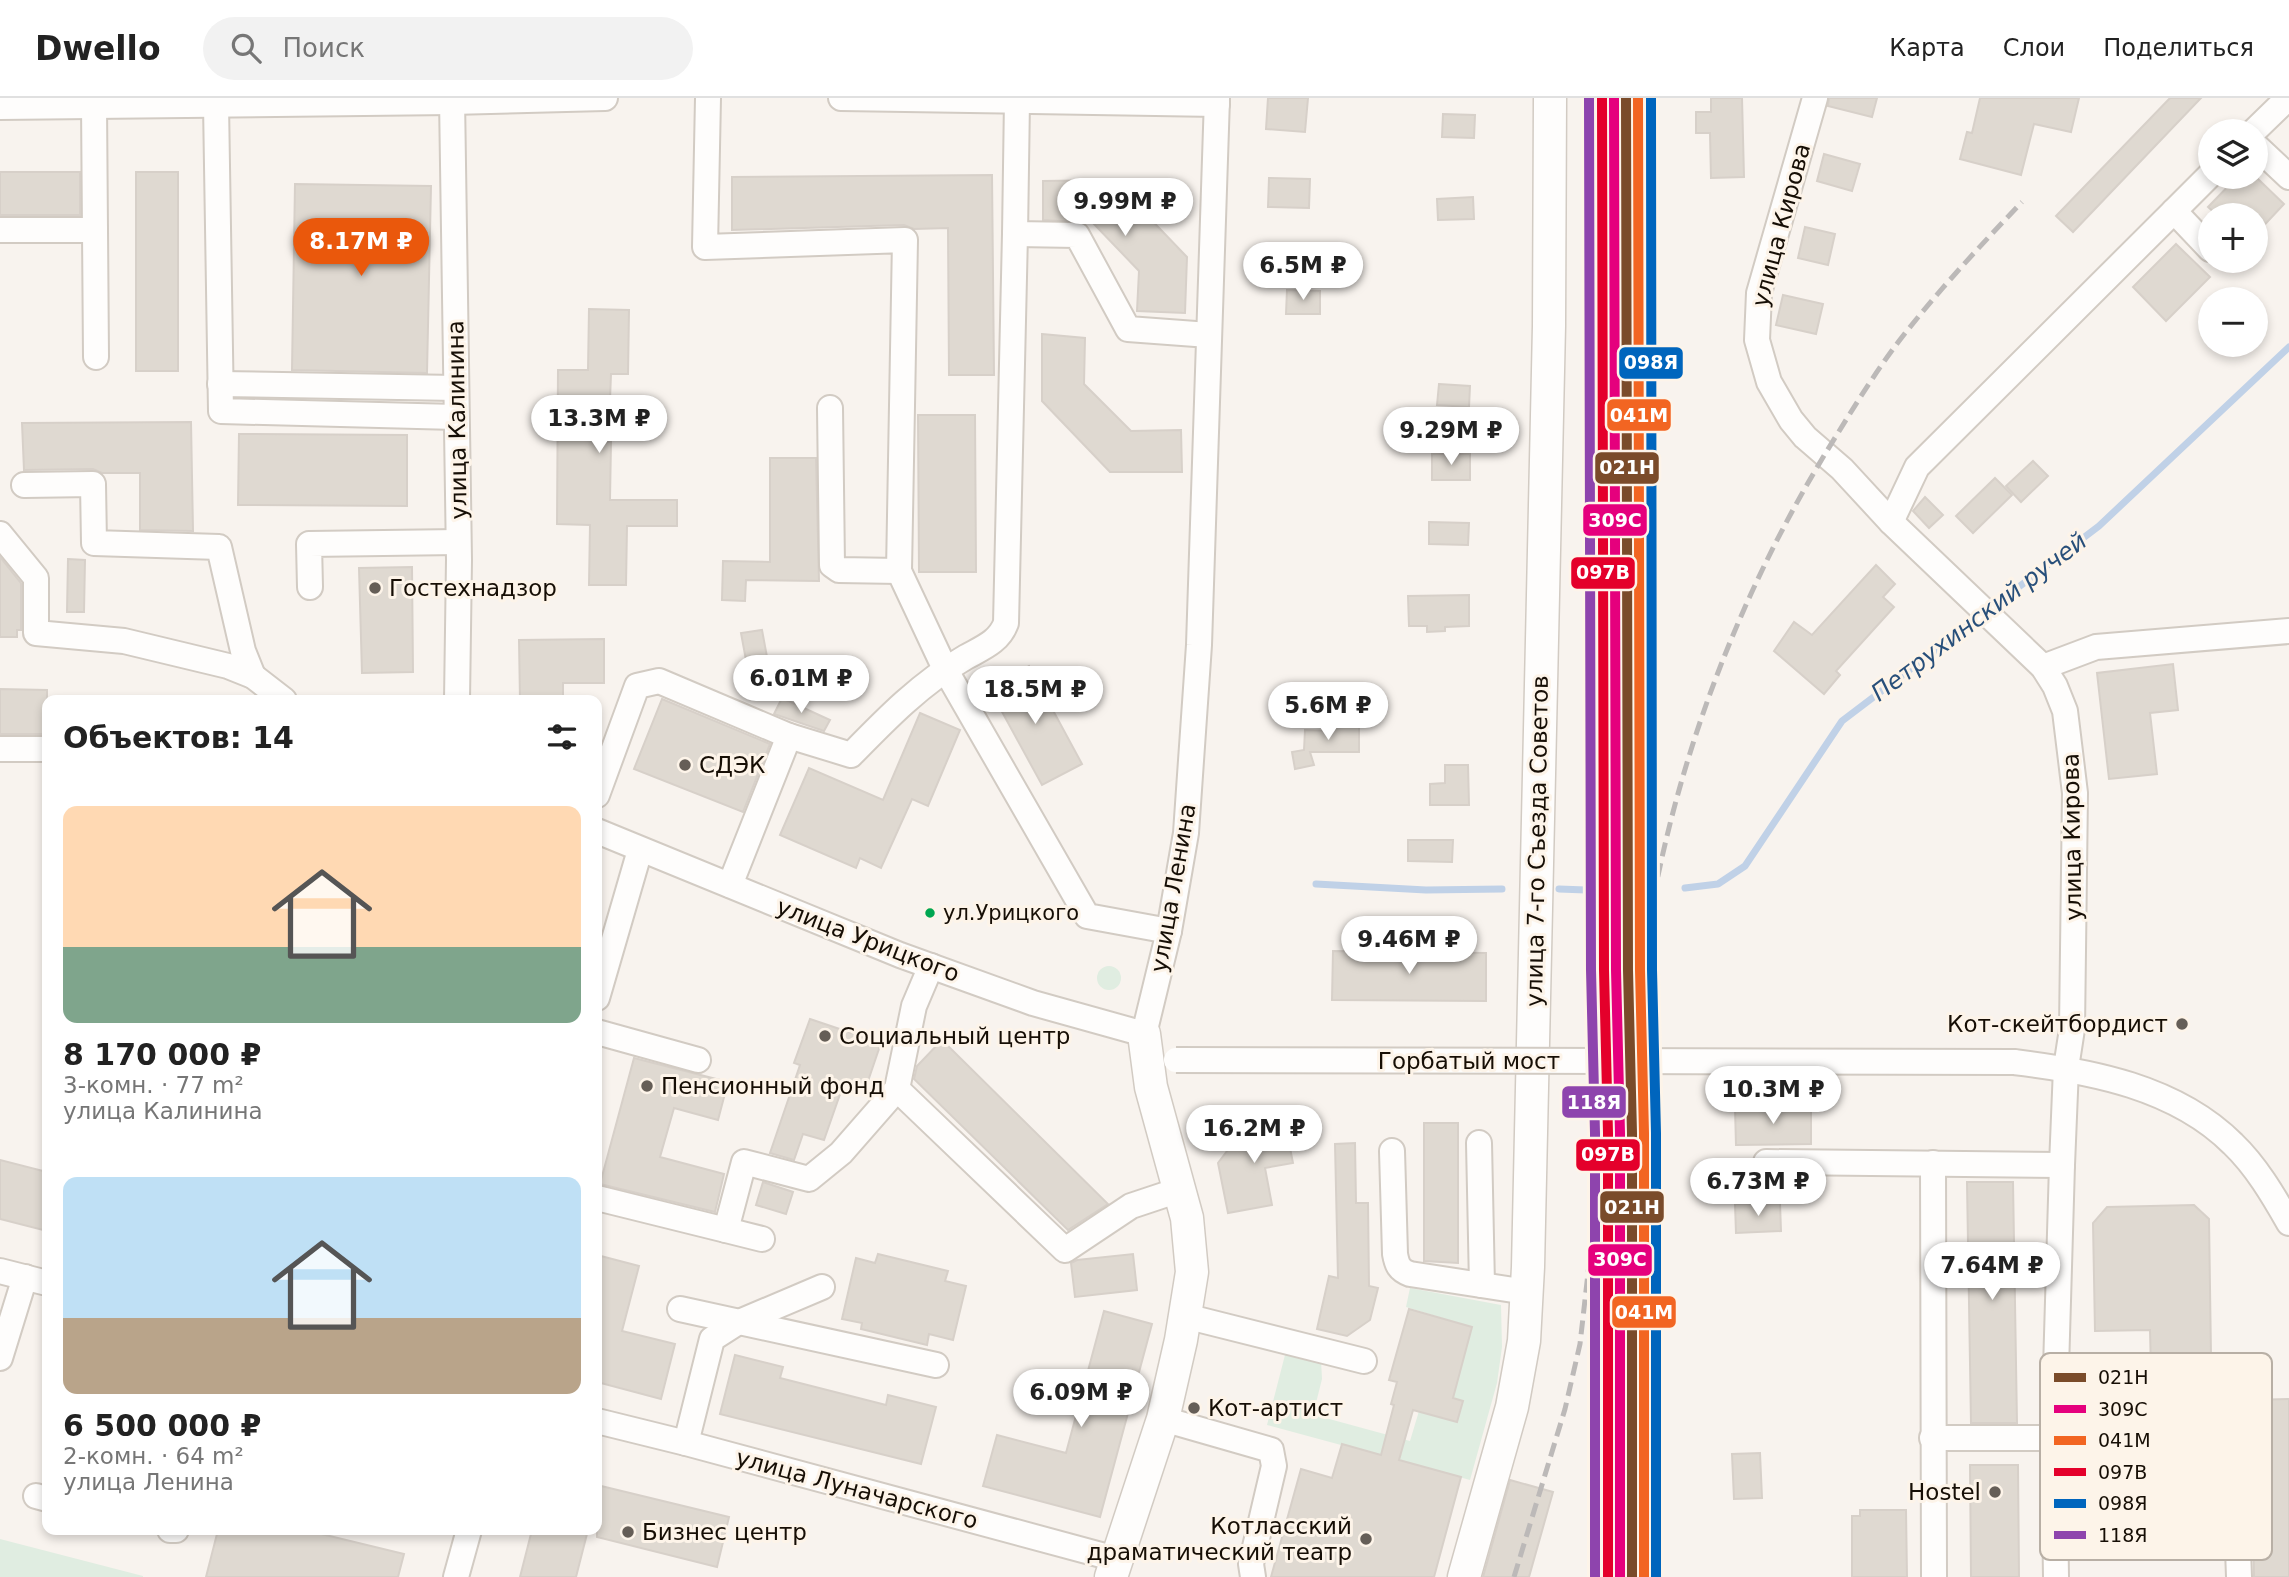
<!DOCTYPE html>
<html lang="ru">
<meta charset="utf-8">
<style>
body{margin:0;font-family:"DejaVu Sans",sans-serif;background:#f2f2f2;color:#222;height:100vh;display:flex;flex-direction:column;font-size:26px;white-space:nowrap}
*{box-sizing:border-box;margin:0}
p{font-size:23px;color:#767676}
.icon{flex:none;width:38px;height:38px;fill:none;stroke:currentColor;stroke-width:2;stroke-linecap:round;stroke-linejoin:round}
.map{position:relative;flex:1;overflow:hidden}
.panel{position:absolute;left:42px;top:597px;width:560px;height:840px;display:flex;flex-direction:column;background:#fff;border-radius:14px;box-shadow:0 4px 10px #0003}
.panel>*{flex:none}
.tools{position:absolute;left:2198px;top:21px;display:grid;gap:14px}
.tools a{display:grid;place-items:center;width:70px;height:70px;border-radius:50%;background:#fff;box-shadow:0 4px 10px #0003;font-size:35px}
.price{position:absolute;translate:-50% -60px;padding:0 16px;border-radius:24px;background:#fff;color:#222;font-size:23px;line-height:46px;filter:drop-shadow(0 2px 4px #0008)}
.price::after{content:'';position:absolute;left:50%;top:42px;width:21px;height:16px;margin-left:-10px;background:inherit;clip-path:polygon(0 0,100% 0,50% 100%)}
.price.on{background:#ea580c;color:#fff}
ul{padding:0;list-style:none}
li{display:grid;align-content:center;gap:14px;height:371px;padding:0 21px}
li span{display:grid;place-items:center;height:217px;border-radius:14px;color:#555}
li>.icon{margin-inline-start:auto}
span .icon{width:126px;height:126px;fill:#fffc;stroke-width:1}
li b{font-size:30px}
h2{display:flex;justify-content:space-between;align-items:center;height:84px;padding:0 21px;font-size:30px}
header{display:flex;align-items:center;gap:42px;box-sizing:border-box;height:98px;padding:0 35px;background:#fff;border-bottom:2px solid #e0e0e0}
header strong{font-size:33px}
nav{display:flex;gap:38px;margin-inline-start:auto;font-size:24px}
.search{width:490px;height:63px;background:#f2f2f2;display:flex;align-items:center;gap:18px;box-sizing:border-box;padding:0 24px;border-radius:38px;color:#767676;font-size:26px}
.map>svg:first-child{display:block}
.green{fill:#e0ede1}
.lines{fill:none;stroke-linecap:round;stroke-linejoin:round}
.stream{stroke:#c0d1e7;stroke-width:7}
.building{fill:#dfd9d1;stroke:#d7d0c9;stroke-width:2}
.minor-casing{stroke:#d2cbc3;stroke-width:28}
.major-casing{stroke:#d2cbc3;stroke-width:35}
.minor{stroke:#fefdfc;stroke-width:24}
.major{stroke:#fefdfc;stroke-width:32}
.rail{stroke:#bcb9b8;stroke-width:5;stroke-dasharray:14 7;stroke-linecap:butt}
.minor-bridge-casing{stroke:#d2cbc3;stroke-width:28;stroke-linecap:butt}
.minor-bridge{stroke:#fefdfc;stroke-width:24}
.rail-1-casing{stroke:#fdf4e9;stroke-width:16}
.rail-2-casing{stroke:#fdf4e9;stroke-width:16}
.rail-3-casing{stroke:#fdf4e9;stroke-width:16}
.rail-4-casing{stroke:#fdf4e9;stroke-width:16}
.rail-5-casing{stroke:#fdf4e9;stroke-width:16}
.rail-6-casing{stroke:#fdf4e9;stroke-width:16}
.rail-1{stroke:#7a4b2a;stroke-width:10}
.rail-2{stroke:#e5007d;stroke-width:10}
.rail-3{stroke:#f26522;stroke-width:10}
.rail-4{stroke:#e4002b;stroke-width:10}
.rail-5{stroke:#0065bd;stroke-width:10}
.rail-6{stroke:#8e44ad;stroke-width:10}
.poi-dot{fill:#655e57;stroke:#fdf4e9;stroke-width:2.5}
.bus-dot{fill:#00a651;stroke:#fdf4e9;stroke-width:2.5}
.labels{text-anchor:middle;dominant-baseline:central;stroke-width:6;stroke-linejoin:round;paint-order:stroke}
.bus-label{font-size:21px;fill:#160e05;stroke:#fdf4e9;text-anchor:start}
.street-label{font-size:23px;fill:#160e05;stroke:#fdf4e9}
.poi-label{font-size:23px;fill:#160e05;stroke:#fdf4e9;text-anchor:start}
.water-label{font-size:24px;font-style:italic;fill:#284f7a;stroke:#fdf4e9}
.key{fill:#fdf4e9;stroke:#b8afa5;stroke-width:2}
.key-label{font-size:19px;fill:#160e05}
.line-badge{stroke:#fdf4e9;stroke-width:2.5}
.badge-label{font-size:19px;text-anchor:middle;font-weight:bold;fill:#fff}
</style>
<header>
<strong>Dwello</strong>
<div class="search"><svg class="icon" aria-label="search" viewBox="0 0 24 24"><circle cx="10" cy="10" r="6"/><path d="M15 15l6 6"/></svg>Поиск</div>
<nav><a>Карта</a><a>Слои</a><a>Поделиться</a></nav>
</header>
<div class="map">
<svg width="2289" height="1479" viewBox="0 0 2289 1479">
<rect width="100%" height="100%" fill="#f8f3ee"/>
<g class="green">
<circle cx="1109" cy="880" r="12"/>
<polygon points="1410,1190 1501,1207 1502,1249 1497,1285 1470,1382 1267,1327 1286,1253 1321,1262 1322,1281 1315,1309 1322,1319 1410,1343 1419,1313 1457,1324 1463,1303 1453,1300 1472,1229 1406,1209"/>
<polygon points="0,1441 143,1478 143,1479 0,1479"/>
</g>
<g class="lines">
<g class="stream">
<polyline points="1316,786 1426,792 1502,791"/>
<polyline points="1685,790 1718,786 1745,768 1842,623 2099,428 2289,249"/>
<polyline points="1559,791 1586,792"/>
</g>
</g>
<g class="building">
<polygon points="1268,0 1308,0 1305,34 1266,31"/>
<polygon points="1711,0 1742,0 1744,79 1711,80 1710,35 1696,35 1696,14 1711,14"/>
<polygon points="1829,0 1877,0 1872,19 1828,8"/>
<polygon points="1980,0 2079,0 2071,34 2034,26 2021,77 1960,61 1967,34 1972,35"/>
<polygon points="2170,0 2201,0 2073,134 2056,118"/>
<polygon points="1443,16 1475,17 1474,40 1442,39"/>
<polygon points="1824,56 1860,66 1852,93 1817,83"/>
<rect x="0" y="74" width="80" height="43"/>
<rect x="136" y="74" width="42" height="199"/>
<polygon points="992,77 994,277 949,277 948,130 914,131 904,127 732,132 732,79"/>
<polygon points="2237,79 2256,79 2284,106 2256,136 2256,117 2217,117 2208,109"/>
<polygon points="1269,80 1310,81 1309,110 1268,109"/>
<polygon points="1113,82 1187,159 1185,215 1137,213 1139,173 1093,125 1043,122 1043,83"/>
<polygon points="295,86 431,88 427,275 292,272"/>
<polygon points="1473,99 1474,121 1438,122 1437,101"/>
<polygon points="1805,129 1835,136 1828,167 1798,160"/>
<polygon points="2176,146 2210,179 2166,223 2133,189"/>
<polygon points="1287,192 1320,193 1320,216 1286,216"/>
<polygon points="1783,197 1823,206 1816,236 1776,227"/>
<polygon points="589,211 629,212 628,276 611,276 610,302 595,302 594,344 611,344 610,402 677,402 677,428 627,428 626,487 589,487 590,427 557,426 558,272 588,272"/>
<polygon points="1042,236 1085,240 1084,286 1131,333 1181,332 1182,374 1110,374 1042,303"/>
<polygon points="1439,286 1470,288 1469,309 1437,307"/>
<polygon points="918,317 975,317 976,474 919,474"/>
<polygon points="191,324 193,433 140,432 140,375 102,375 93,371 24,372 22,325"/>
<polygon points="239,336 407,337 407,408 238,407"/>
<rect x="1432" y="356" width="38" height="26"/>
<polygon points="770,360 816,360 819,483 746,482 745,503 722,502 723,463 770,464"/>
<polygon points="2033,363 2048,378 2021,404 2006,388"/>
<polygon points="1995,380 2012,397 1973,435 1956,418"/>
<polygon points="1925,399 1943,417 1929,430 1913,413"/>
<polygon points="1429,424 1469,425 1468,447 1429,446"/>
<polygon points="0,459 21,485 21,532 17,532 17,539 0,539"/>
<polygon points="68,461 85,462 84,514 67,514"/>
<polygon points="1876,467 1895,486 1883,499 1894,509 1836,573 1840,577 1824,596 1774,553 1794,524 1812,537"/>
<polygon points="412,469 413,574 362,575 359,470"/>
<polygon points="1469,497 1469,528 1445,529 1445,533 1427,534 1427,528 1409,528 1408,498"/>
<polygon points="762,532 767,559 746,562 741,535"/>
<polygon points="604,541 604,585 563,585 563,602 520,602 519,542"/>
<polygon points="2173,566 2178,612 2150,615 2157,676 2109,681 2097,575"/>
<polygon points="1029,568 1082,666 1042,687 989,590"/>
<polygon points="0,591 47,592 47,636 0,636"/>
<polygon points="782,600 830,622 824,633 774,616"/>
<polygon points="662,601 770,646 743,714 634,671"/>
<polygon points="920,615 960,632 928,708 912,701 881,770 860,760 856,770 780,737 809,670 883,702"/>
<polygon points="1332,624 1359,624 1359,654 1310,654 1314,667 1295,671 1292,654 1304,652 1305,632 1332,633"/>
<polygon points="1445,667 1468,667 1469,707 1430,707 1430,686 1445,685"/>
<polygon points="1408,742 1453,742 1452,764 1408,763"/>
<polygon points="1333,853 1486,855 1486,903 1332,902"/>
<polygon points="810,921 881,945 866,989 845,982 824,1042 803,1036 794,1062 770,1055 800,967 794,965"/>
<polygon points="942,942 1108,1106 1068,1132 914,981 917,968"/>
<polygon points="634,960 728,984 718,1022 674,1010 660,1059 724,1076 715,1114 600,1086"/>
<polygon points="1811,1009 1811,1046 1736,1047 1735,1010"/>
<polygon points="1284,1020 1293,1065 1265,1070 1272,1107 1228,1115 1218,1065 1246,1028"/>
<polygon points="1424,1025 1458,1025 1458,1165 1424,1163"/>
<polygon points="1355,1045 1356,1105 1368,1105 1369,1188 1378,1190 1370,1222 1347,1238 1317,1231 1329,1178 1338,1180 1335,1046"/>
<polygon points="0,1062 47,1074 47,1133 0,1121"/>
<polygon points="763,1084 793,1094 786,1116 756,1107"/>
<polygon points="1967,1084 2013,1084 2017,1325 1971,1325"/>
<polygon points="1780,1105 1781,1133 1736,1135 1735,1106"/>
<polygon points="2194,1107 2209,1121 2211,1258 2239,1257 2239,1264 2249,1264 2250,1303 2142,1304 2143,1308 2137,1309 2137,1322 2073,1324 2071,1276 2151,1273 2150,1232 2095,1233 2093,1125 2107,1109"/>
<polygon points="878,1156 948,1173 945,1183 966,1188 953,1242 929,1236 927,1247 861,1231 862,1225 842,1221 856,1160 875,1165"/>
<polygon points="1133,1156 1137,1192 1075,1199 1071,1165 1077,1162"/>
<polygon points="597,1157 639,1168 622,1233 675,1246 661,1301 597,1284"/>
<polygon points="1409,1211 1472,1229 1453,1300 1463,1303 1457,1324 1413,1312 1399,1362 1461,1379 1434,1479 1271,1479 1301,1371 1332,1380 1342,1346 1381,1357 1394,1307 1391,1306 1397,1284 1389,1282"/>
<polygon points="1104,1213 1152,1226 1100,1419 983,1388 997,1337 1066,1355"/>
<polygon points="735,1257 783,1269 780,1280 886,1307 888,1297 936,1309 921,1366 720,1316"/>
<polygon points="2289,1301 2289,1479 2254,1479 2251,1302"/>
<polygon points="1760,1355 1762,1400 1734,1401 1732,1356"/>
<polygon points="1970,1367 2018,1367 2019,1479 1971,1479"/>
<polygon points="1510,1382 1553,1394 1529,1479 1483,1479"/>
<polygon points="597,1387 729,1419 717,1469 597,1439"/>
<polygon points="1860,1412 1906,1412 1907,1479 1852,1479 1852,1418 1860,1418"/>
<polygon points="218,1432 305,1432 404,1456 398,1479 206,1479"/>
<polygon points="532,1432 588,1432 576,1479 520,1479"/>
</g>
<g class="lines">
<defs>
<g id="minor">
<polyline points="452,0 459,462 457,602"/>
<polyline points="708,0 705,149 905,142 899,473 945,571 1087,818 1169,833"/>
<polyline points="841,0 1217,6"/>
<polyline points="1815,0 1759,195 1757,242 1769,284 1791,322 1805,339 1842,371 1891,424 2043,569 2055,588 2065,613 2075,695 2072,931 2066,970 2062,1067 2054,1339 2056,1479"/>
<polyline points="1017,2 1015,136 1077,137 1128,231 1209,237"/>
<polyline points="94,6 96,259"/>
<polyline points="216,6 221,313 456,319"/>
<polyline points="0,9 452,4 605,0"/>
<polyline points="2254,33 2288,0"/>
<polyline points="2256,48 2289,79"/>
<polyline points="2174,113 2210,77"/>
<polyline points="0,132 95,132"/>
<polyline points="220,286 456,290"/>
<polyline points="830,310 832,467 839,472 899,473"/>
<polyline points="24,387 93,386 94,445 219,449 243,553 253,578"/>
<polyline points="1891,424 1917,369 2174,113 2210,151"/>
<polyline points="0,436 36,480 36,535 124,543 228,568 253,578 284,602"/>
<polyline points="310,489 309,446 458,444"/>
<polyline points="2043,569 2096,549 2289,533"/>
<polyline points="0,651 47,651"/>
<path d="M597,697L637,588L659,583L789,638L851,657C886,621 921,585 966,559C982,550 999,544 1006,525L1015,136"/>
<polyline points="597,733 900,857 1033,905 1144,936 1169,833 1186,735 1199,547 1217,0"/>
<polyline points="730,787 789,638"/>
<polyline points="597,900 640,752"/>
<polyline points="597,934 698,962"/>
<path d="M2014,964C2090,973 2176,989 2233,1046C2256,1068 2273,1097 2289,1125"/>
<polyline points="897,991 1065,1152 1131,1108 1179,1092"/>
<polyline points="1479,1045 1482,1187"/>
<path d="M1392,1053L1395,1156C1397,1167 1399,1172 1410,1176L1526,1194"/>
<polyline points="1766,1064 2062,1067"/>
<polyline points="1933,1065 1934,1479"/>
<polyline points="597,1100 726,1132 744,1064 809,1081 841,1055 897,991 914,908 931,868"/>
<polyline points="726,1132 762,1141"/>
<polyline points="0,1173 47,1185"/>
<polyline points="680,1211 936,1267"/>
<polyline points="1185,1218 1364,1263"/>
<polyline points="0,1260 25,1179"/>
<polyline points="1163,1321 1271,1352 1274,1368 1251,1466 1253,1479"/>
<polyline points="597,1323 686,1345 1116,1461"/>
<polyline points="1932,1340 2201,1340 2212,1344 2235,1367 2239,1479"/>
<polyline points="686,1345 712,1241 737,1225 822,1189"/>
<polyline points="36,1398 47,1401"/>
<polyline points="170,1432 176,1432"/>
<polyline points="456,1479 469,1432"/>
</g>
<g id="major">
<polyline points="1111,1479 1163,1321 1181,1242 1192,1174 1187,1120 1151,989 1144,936"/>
<polyline points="1464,1479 1512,1309 1524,1243 1528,1169 1549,228 1550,0"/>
</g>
</defs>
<use href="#minor" class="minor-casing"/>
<use href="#major" class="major-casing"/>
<use href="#minor" class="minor"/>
<use href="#major" class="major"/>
<g class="rail">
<path d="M1632,987C1641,757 1715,530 1838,335C1857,304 1877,272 1899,243C1937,194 1979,149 2022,104"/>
<polyline points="1514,1479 1565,1311 1580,1246 1593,1131 1599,1041"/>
</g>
<defs>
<polyline id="minor-bridge" points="1176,962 2014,964"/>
</defs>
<use href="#minor-bridge" class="minor-bridge-casing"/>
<use href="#minor-bridge" class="minor-bridge"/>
<defs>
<polyline id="rail-1" points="1626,0 1628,872 1632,1035 1632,1479"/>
<polyline id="rail-2" points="1614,0 1616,872 1620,1035 1620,1479"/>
<polyline id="rail-3" points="1638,0 1640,872 1644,1035 1644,1479"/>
<polyline id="rail-4" points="1602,0 1604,872 1608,1035 1608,1479"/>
<polyline id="rail-5" points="1651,0 1652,872 1656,1035 1656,1479"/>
<polyline id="rail-6" points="1589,0 1591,872 1595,1035 1595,1479"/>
</defs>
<use href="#rail-1" class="rail-1-casing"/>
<use href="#rail-2" class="rail-2-casing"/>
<use href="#rail-3" class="rail-3-casing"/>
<use href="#rail-4" class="rail-4-casing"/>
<use href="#rail-5" class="rail-5-casing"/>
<use href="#rail-6" class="rail-6-casing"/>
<use href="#rail-1" class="rail-1"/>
<use href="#rail-2" class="rail-2"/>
<use href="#rail-3" class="rail-3"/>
<use href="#rail-4" class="rail-4"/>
<use href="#rail-5" class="rail-5"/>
<use href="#rail-6" class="rail-6"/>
</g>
<g class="poi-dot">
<circle cx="375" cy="490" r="7"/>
<circle cx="685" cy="667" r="7"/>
<circle cx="2182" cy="926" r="7"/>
<circle cx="825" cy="938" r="7"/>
<circle cx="647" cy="988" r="7"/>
<circle cx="1194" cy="1310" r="7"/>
<circle cx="1995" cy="1394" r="7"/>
<circle cx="628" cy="1434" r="7"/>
<circle cx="1366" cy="1441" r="7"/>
</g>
<circle class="bus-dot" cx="930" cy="815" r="6"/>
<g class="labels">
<g class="bus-label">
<text x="943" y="815">ул.Урицкого</text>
</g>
<g class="street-label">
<text transform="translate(1781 127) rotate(-75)">улица Кирова</text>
<text transform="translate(457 322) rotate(-91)">улица Калинина</text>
<text transform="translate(2072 739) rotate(-91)">улица Кирова</text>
<text transform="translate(1537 743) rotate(-89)">улица 7-го Съезда Советов</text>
<text transform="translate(1173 790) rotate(-80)">улица Ленина</text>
<text transform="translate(868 842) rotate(21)">улица Урицкого</text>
<text x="1469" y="963">Горбатый мост</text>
<text transform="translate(857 1391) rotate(15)">улица Луначарского</text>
</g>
<g class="poi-label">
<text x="389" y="490">Гостехнадзор</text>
<text x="699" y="667">СДЭК</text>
<text x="2168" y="926" text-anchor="end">Кот-скейтбордист</text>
<text x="839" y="938">Социальный центр</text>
<text x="661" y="988">Пенсионный фонд</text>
<text x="1208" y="1310">Кот-артист</text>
<text x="1981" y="1394" text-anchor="end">Hostel</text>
<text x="1352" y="1428" text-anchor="end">Котласский<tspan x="1352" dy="26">драматический театр</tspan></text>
<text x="642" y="1434">Бизнес центр</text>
</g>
<g class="water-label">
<text transform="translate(1979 519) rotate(-37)">Петрухинский ручей</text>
</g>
</g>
<rect x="2040" y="1255" width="232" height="207" rx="10" class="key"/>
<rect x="2054" y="1275" width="32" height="9" fill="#7a4b2a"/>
<rect x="2054" y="1307" width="32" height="8" fill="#e5007d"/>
<rect x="2054" y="1338" width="32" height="9" fill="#f26522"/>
<rect x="2054" y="1370" width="32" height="8" fill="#e4002b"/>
<rect x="2054" y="1401" width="32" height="9" fill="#0065bd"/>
<rect x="2054" y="1433" width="32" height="8" fill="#8e44ad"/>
<g class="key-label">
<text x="2098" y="1286">021Н</text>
<text x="2098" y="1318">309С</text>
<text x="2098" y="1349">041М</text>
<text x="2098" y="1381">097В</text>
<text x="2098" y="1412">098Я</text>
<text x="2098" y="1444">118Я</text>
</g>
<g class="line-badge">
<rect x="1618" y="248" width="66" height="34" rx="7" fill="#0065bd"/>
<rect x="1606" y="300" width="66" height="34" rx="7" fill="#f26522"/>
<rect x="1594" y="353" width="66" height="34" rx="7" fill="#7a4b2a"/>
<rect x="1582" y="405" width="66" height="34" rx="7" fill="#e5007d"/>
<rect x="1570" y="458" width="66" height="34" rx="7" fill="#e4002b"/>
<rect x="1561" y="987" width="66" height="34" rx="7" fill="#8e44ad"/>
<rect x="1575" y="1040" width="66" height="34" rx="7" fill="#e4002b"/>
<rect x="1599" y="1092" width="66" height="34" rx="7" fill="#7a4b2a"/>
<rect x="1587" y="1145" width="66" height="34" rx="7" fill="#e5007d"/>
<rect x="1611" y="1197" width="66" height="34" rx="7" fill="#f26522"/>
</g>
<g class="badge-label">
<text x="1651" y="271">098Я</text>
<text x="1639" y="324">041М</text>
<text x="1627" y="376">021Н</text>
<text x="1615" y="429">309С</text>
<text x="1603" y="481">097В</text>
<text x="1594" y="1011">118Я</text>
<text x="1608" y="1063">097В</text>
<text x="1632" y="1116">021Н</text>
<text x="1620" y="1168">309С</text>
<text x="1644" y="1221">041М</text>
</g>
</svg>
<div class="tools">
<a><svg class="icon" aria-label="layers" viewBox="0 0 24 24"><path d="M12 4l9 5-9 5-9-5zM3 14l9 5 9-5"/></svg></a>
<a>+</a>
<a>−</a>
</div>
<b class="price" style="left:1125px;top:140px">9.99M ₽</b>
<b class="price on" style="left:361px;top:180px">8.17M ₽</b>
<b class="price" style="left:1303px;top:204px">6.5M ₽</b>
<b class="price" style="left:599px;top:357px">13.3M ₽</b>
<b class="price" style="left:1451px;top:369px">9.29M ₽</b>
<b class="price" style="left:801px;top:617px">6.01M ₽</b>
<b class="price" style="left:1035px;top:628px">18.5M ₽</b>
<b class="price" style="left:1328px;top:644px">5.6M ₽</b>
<b class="price" style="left:1409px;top:878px">9.46M ₽</b>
<b class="price" style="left:1773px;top:1028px">10.3M ₽</b>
<b class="price" style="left:1254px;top:1067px">16.2M ₽</b>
<b class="price" style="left:1758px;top:1120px">6.73M ₽</b>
<b class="price" style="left:1992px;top:1204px">7.64M ₽</b>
<b class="price" style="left:1081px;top:1331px">6.09M ₽</b>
<section class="panel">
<h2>Объектов: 14<svg class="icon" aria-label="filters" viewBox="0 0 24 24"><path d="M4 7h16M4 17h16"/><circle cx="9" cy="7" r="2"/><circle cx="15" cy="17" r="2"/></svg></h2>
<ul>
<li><span style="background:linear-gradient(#ffd9b3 65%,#7fa58c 0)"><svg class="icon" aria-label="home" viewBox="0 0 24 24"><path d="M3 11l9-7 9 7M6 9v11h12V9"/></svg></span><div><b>8 170 000 ₽</b><p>3-комн. · 77 m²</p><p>улица Калинина</p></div></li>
<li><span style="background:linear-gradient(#bfe0f5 65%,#b9a48a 0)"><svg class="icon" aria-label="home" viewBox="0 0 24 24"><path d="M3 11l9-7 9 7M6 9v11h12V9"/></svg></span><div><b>6 500 000 ₽</b><p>2-комн. · 64 m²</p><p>улица Ленина</p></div></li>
</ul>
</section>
</div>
